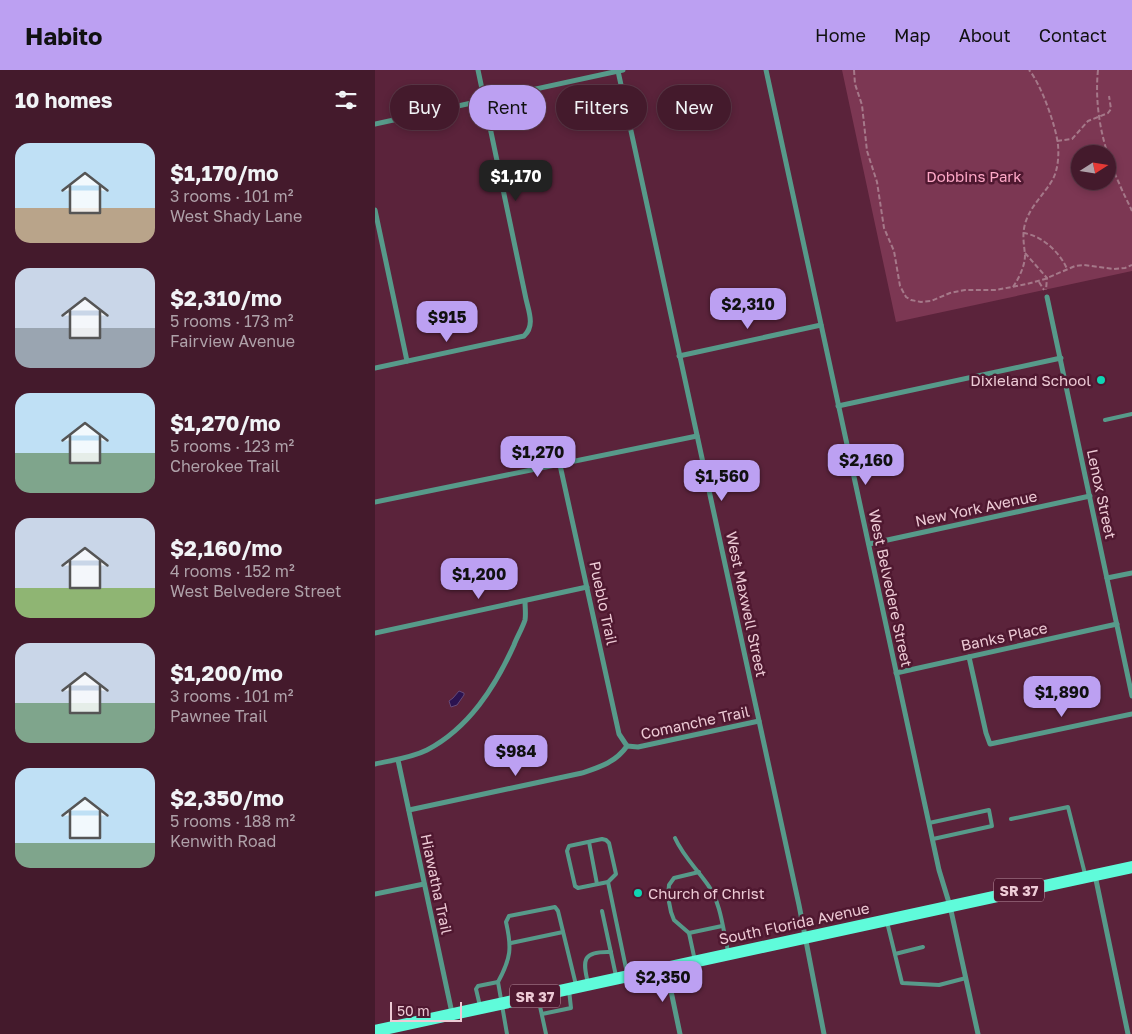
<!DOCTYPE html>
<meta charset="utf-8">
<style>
body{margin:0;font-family:"Golos Text",sans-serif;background:#4b2334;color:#f1f3f6;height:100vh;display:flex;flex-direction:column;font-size:19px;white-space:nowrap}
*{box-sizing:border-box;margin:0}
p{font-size:16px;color:#afa1a9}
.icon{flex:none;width:28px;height:28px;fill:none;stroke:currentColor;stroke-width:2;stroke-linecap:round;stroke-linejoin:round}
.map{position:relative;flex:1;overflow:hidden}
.panel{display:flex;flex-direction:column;background:#441a2c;width:375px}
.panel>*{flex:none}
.guide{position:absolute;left:15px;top:15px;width:475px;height:45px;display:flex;gap:10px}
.needle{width:32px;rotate:78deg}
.buttons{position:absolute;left:696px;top:75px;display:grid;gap:10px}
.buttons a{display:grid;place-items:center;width:45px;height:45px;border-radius:50%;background:#441a2c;box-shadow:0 2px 8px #0003,0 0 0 1px #5c3848;font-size:25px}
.scale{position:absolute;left:15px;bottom:12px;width:72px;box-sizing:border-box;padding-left:5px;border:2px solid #edcad5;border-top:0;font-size:14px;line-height:18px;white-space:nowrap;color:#edcad5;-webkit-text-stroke:4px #4f1830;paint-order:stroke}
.price{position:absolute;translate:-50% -42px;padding:0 11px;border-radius:10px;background:#bca0f2;color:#111;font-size:16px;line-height:32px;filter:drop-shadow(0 1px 2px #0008)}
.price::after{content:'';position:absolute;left:50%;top:30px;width:15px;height:11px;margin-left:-8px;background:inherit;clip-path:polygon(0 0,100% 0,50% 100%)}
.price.current{background:#222;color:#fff}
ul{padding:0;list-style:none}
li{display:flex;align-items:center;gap:15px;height:125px;padding:0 15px}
li span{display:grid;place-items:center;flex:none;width:140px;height:100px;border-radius:15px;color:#555}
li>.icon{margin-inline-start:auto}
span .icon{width:60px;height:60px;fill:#fffc;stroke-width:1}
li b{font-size:21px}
h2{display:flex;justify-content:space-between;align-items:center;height:60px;padding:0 15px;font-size:21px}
.chip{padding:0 18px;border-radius:22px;background:#441a2c;box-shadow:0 2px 8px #0003,0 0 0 1px #5c3848;font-size:18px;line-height:45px}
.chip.current{background:#bca0f2;color:#111}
header{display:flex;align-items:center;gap:30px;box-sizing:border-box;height:70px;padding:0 25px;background:#bca0f2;color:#111}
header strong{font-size:24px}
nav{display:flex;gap:28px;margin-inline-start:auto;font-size:18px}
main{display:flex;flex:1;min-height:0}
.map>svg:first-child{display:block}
.green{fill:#7c3753;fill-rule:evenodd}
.water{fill:#2b1350;stroke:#654a78}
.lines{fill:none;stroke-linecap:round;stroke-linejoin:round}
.path{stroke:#a57889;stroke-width:2;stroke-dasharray:5 2.5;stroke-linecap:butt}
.lane{stroke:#579a8a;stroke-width:4}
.street{stroke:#579a8a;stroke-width:5}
.primary{stroke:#5ffbda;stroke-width:12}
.poi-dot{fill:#0fd5b4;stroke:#4f1830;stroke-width:2}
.labels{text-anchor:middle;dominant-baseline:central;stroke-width:5;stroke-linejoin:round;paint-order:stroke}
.shield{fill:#4f1830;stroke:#be95a4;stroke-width:1}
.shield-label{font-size:14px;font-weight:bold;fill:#edcad5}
.park-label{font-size:15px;fill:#ffa9c8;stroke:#4f1830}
.poi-label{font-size:15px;fill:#edcad5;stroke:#4f1830;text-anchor:end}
.street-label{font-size:15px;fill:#edcad5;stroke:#4f1830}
</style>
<header>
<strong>Habito</strong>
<nav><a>Home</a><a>Map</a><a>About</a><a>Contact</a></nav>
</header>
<main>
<section class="panel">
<h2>10 homes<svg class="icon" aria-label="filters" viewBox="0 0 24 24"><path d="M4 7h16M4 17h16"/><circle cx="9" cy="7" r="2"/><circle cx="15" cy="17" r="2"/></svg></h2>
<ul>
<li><span style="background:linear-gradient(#bfe0f5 65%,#b9a48a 0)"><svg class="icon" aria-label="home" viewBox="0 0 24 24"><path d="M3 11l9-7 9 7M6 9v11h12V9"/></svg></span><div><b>$1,170/mo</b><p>3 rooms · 101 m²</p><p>West Shady Lane</p></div></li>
<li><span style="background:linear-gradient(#c9d6e8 60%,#9aa5b1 0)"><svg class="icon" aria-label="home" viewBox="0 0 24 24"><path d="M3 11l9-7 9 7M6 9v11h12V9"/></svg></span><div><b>$2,310/mo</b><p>5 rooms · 173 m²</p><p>Fairview Avenue</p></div></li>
<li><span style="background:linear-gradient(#bfe0f5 60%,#7fa58c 0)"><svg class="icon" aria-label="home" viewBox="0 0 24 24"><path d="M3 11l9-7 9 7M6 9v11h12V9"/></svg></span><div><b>$1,270/mo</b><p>5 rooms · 123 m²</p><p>Cherokee Trail</p></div></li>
<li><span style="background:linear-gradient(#c9d6e8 70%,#8fb573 0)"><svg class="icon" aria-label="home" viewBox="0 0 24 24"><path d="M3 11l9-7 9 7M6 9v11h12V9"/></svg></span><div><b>$2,160/mo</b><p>4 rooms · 152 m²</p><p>West Belvedere Street</p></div></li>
<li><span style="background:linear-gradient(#c9d6e8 60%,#7fa58c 0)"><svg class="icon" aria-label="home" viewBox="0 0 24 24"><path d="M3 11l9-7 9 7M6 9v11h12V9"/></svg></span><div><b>$1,200/mo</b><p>3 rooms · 101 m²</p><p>Pawnee Trail</p></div></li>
<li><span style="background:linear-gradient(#bfe0f5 75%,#7fa58c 0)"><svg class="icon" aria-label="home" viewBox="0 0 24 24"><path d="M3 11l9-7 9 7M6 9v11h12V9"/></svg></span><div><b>$2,350/mo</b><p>5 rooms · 188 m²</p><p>Kenwith Road</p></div></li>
</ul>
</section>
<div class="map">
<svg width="757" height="964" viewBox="0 0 757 964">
<rect width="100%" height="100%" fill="#5b233b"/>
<path class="green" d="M467,0H757V201L521,252ZM705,84H732V111H705Z"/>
<polygon class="water" points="84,621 89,623 89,625 82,635 76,637 74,631 78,628"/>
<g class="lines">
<g class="path">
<polyline points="479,0 480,14 487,35 492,81 502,112 509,158 519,181 525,216 531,227 536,230 546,232 556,231 575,223 590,220 621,220 652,214 670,209 700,196 709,195 739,199 750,198 757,195"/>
<path d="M723,0C719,38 728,79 744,113C748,123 753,132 757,141"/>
<polyline points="682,71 697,69 713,51 733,43 736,39 734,26"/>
<path d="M648,163C666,165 685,182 692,199"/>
<polyline points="650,183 672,208 671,220"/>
<polyline points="664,212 669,220"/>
<path d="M638,217C644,208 650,196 650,185C649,174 647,165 650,154C655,136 669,125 678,109C683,99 684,86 683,75C681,56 666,14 654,0"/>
</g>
<g class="lane">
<polyline points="730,350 757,344"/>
<polyline points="636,749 693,737 710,804"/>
<polyline points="554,753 614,740 617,756 558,769"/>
<path d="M300,768C308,786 322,799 333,815C346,833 348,860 353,881"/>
<polygon points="227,769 231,770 234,773 241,804 233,812 203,818 200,816 192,781 194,776"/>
<polyline points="214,772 222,814"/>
<polyline points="233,812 252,903"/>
<polyline points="227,841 241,906"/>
<polyline points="512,852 527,913 564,915 591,908"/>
<polyline points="314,863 347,856"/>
<polyline points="136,873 188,862"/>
<polyline points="520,884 548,877"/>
<polyline points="320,891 314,863 299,850 296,842 293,827 294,815 299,808 324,802"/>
<path d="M123,912C136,888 137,878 131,852L134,846L180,837L183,841L201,915"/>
<path d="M213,913C207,889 208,881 236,882"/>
<polyline points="163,927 171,964"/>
<polyline points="105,936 101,919 103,916 123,912 132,964"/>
<polyline points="167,944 196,938 194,920"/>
</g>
<g class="street">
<polyline points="391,0 564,800 575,836 603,964"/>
<polyline points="243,1 424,835 449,964"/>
<polyline points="0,54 248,0"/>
<polyline points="0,140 32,291"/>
<polyline points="672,227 757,626"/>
<polyline points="304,286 446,255"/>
<path d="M0,298L149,266C160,256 154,242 151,229L103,0"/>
<polyline points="463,336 686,288"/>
<polyline points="185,395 244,664 252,676"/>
<polyline points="0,432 322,366"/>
<polyline points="494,474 715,426"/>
<polyline points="732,508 757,503"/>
<polyline points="0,563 212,517"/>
<polyline points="594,587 611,663 615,674 757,644"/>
<polyline points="521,603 742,554"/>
<polyline points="252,676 263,677 384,651"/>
<polyline points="23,690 77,943"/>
<path d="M0,694C18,690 36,688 52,680C94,658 120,617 139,575C142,567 147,559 150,550C151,544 150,537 150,531"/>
<path d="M34,740L207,703C225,697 241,692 252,676"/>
<polyline points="720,805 753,964"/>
<polyline points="0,824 49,814"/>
<polyline points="291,897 305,964"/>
</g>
<polyline class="primary" points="0,961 757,797"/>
</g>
<g class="poi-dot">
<circle cx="726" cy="310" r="5"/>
<circle cx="263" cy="823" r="5"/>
</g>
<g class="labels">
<g class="shield">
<rect x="619" y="808.5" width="50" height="23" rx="4"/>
<rect x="135" y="914.5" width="50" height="23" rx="4"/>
</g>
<g class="shield-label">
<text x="644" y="820">SR 37</text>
<text x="160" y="926">SR 37</text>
</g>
<g class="park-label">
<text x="599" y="106">Dobbins Park</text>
</g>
<g class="poi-label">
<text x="716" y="310">Dixieland School</text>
<text x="273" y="823" text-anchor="start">Church of Christ</text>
</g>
<g class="street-label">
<text transform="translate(727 424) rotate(78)">Lenox Street</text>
<text transform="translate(601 438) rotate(-12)">New York Avenue</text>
<text transform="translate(516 518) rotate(78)">West Belvedere Street</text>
<text transform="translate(229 533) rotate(78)">Pueblo Trail</text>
<text transform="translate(372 534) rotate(78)">West Maxwell Street</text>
<text transform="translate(629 566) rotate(-12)">Banks Place</text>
<text transform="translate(320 652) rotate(-12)">Comanche Trail</text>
<text transform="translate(62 814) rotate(78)">Hiawatha Trail</text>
<text transform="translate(419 853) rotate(-12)">South Florida Avenue</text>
</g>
</g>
</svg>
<div class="buttons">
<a><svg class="needle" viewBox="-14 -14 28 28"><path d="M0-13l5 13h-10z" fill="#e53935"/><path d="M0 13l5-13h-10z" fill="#afa1a9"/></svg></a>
</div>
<div class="scale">50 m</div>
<b class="price current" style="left:141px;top:132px">$1,170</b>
<b class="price" style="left:373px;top:260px">$2,310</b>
<b class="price" style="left:72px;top:273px">$915</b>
<b class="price" style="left:163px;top:408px">$1,270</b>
<b class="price" style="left:491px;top:416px">$2,160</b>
<b class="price" style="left:347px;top:432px">$1,560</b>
<b class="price" style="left:104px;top:530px">$1,200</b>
<b class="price" style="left:687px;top:648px">$1,890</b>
<b class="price" style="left:141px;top:707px">$984</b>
<b class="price" style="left:288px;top:933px">$2,350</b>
<div class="guide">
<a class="chip">Buy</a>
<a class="chip current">Rent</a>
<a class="chip">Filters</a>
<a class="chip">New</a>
</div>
</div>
</main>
